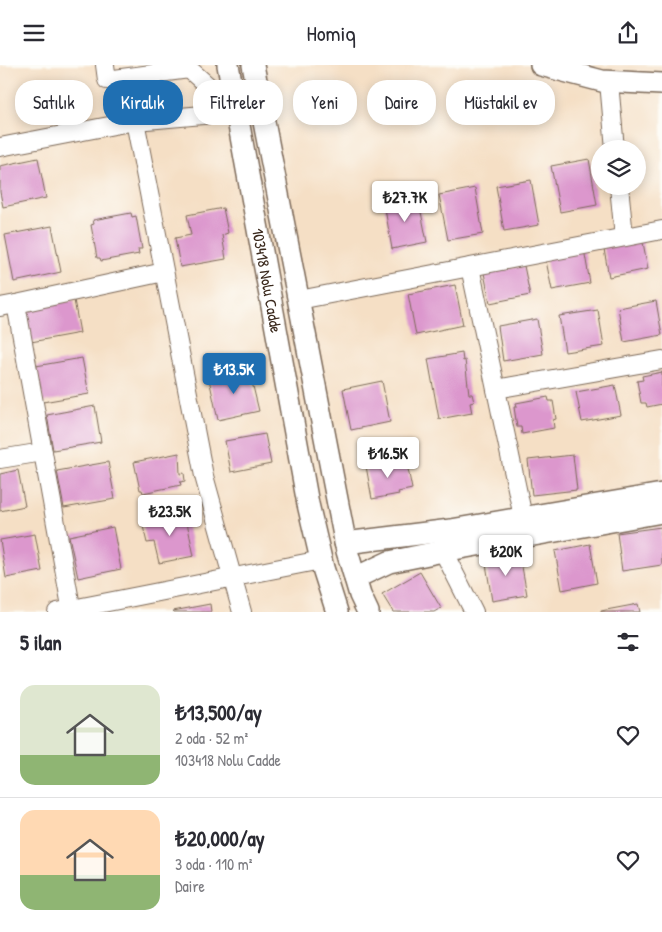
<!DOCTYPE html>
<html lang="tr">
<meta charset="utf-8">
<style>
body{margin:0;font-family:"Patrick Hand",sans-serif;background:#f2f2f3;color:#2b2b33;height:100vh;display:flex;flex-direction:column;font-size:19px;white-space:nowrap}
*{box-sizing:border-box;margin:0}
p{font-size:16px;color:#7c7c81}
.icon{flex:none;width:28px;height:28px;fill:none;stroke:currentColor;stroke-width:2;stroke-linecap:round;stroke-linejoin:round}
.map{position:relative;height:547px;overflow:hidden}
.sheet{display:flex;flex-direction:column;background:#fff;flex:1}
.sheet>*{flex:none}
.hud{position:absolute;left:15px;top:15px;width:632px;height:45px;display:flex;gap:10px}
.fabs{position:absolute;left:591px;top:75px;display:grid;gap:10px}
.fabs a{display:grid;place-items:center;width:55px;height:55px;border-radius:50%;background:#fff;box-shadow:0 2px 12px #0003;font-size:25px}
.price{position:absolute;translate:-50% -42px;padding:0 11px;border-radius:5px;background:#fff;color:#222;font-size:16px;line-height:32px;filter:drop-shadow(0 1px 2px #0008)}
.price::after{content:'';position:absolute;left:50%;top:30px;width:15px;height:11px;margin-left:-8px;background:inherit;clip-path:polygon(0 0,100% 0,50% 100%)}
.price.on{background:#1f6fb2;color:#fff}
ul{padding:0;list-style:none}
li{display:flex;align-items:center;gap:15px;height:125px;padding:0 20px}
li+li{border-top:1px solid #e1e1e2}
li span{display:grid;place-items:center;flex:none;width:140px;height:100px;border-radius:15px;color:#555}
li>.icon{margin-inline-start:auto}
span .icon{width:60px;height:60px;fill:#fffc;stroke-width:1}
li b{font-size:21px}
h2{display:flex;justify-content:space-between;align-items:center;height:60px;padding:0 20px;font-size:21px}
.chip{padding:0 18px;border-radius:20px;background:#fff;box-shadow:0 2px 12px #0003;font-size:18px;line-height:45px}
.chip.on{background:#1f6fb2;color:#fff}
header{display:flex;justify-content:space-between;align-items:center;height:65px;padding:0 20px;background:#fff;font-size:22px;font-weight:600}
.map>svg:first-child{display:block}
.building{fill:#dc97cd}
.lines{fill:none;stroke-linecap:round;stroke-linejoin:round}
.minor-casing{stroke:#7c6958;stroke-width:20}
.major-casing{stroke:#7c6958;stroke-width:24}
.minor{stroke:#fff;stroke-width:18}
.major{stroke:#fff;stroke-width:21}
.labels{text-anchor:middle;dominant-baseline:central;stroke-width:4;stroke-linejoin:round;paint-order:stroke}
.street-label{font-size:16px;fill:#3b2a1e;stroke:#fdfcf7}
</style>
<header><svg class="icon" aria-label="menu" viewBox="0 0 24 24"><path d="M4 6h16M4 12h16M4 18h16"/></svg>Homiq<svg class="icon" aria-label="share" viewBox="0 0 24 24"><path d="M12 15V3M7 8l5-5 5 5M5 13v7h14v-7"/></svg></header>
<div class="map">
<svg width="662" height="547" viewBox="0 0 662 547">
<rect width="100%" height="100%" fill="#fdfcf7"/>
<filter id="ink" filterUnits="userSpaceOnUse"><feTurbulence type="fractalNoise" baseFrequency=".02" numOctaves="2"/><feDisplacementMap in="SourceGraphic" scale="10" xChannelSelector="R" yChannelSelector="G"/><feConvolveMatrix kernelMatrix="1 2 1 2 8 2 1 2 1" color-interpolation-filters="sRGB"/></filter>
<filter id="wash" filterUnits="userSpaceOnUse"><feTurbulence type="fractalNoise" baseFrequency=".0096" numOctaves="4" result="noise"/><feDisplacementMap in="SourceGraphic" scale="20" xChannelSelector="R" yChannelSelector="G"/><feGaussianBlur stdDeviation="1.12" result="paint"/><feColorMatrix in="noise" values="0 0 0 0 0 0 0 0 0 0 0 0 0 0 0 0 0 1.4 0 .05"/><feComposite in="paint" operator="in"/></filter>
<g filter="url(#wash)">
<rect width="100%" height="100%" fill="#f5dfc5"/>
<g id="blocks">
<g class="building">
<polygon points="38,93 46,133 3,142 0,127 0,101"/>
<polygon points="589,94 597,140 560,147 551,101"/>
<polygon points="531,115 539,160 504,166 496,121"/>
<polygon points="475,123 483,169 448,175 439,130"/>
<polygon points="418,132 427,177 392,184 384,138"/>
<polygon points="223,143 228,168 222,170 226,194 180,202 175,173 191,170 187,150"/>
<polygon points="131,148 132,152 136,151 142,184 138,184 139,189 101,196 100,193 97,193 91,160 94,159 93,155"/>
<polygon points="52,161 61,207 14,217 5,170"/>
<polygon points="642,172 648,204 609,212 603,179"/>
<polygon points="584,184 590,218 552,225 545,191"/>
<polygon points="524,201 530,230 490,238 484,208"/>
<polygon points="455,220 463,260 416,270 408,229"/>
<polygon points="74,235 80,268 31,277 25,244"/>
<polygon points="656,236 662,270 624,277 618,243"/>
<polygon points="598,245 604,281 565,287 559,251"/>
<polygon points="537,254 543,289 503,296 498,261"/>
<polygon points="462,288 463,296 465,295 469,329 472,329 474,337 470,338 472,348 439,354 428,294"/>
<polygon points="82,293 89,329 43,337 36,301"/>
<polygon points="255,304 256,312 251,313 259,346 218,355 209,314"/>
<polygon points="662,307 662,339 647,342 646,338 641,338 637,316 643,315 642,311"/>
<polygon points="382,316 390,357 351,365 343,324"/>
<polygon points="615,320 621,350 582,357 576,327"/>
<polygon points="548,332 549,336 553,336 556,354 553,355 554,363 522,369 521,362 517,362 514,342 517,342 516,338"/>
<polygon points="95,341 101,377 53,385 47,350"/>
<polygon points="265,369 271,399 231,407 225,376"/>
<polygon points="179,388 180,409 184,408 185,416 180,417 181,420 143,428 142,425 140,425 134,397"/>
<polygon points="573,390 577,425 532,430 528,395"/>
<polygon points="400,394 401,401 407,399 412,424 398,427 399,429 372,434 366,401"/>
<polygon points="108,397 115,434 64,443 57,406"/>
<polygon points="18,405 25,441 0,446 0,409"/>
<polygon points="185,448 194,491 159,498 154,477 147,478 142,457"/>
<polygon points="113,462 121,504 78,513 69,471"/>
<polygon points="661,462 662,500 622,506 617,468"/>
<polygon points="35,469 42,506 6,513 0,475"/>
<polygon points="590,479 597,518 562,525 555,486"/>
<polygon points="516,488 518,496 521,496 527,530 492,536 485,493"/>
<polygon points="420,507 441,543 434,547 393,547 382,529"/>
<polygon points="210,539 211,547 174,547 173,546"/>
<polygon points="638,539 640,547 601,547 601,546"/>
</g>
</g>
</g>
<g filter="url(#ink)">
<use href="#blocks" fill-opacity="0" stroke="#7c6958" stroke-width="1"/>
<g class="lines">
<defs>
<g id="minor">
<polyline points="105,0 107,15 189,4 237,47"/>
<polyline points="609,17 615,84"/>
<polyline points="135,56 204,411 242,547"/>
<polyline points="0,82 135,56 237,47"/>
<polyline points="619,121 624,172"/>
<polyline points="470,202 523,452"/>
<polyline points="299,235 662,165"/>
<polyline points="16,239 164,207"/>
<polyline points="0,242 16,239 72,547"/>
<polyline points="496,324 662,295"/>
<polyline points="0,394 43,387"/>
<polyline points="443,486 474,547"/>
<polyline points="57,547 321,495"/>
</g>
<g id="major">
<path id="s1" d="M228,0L308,439L323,503L337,547"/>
<polyline points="253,0 347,486 360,530 368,547"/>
<polyline points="541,0 602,16 662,19"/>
<polyline points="345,478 451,465 662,429"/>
<polyline points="355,513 389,497 443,486 662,447"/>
</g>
</defs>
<use href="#minor" class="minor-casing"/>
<use href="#major" class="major-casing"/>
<use href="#minor" class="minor"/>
<use href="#major" class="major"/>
</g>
</g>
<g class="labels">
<g class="street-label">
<text stroke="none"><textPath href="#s1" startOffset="219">103418 Nolu Cadde</textPath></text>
</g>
</g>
</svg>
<div class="fabs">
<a><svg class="icon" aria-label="layers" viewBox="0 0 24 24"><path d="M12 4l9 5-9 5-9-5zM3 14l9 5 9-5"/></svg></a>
</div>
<b class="price" style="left:405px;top:158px">₺27.7K</b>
<b class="price on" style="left:234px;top:330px">₺13.5K</b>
<b class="price" style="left:388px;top:414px">₺16.5K</b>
<b class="price" style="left:170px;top:472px">₺23.5K</b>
<b class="price" style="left:506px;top:512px">₺20K</b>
<div class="hud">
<a class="chip">Satılık</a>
<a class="chip on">Kiralık</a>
<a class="chip">Filtreler</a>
<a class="chip">Yeni</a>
<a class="chip">Daire</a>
<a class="chip">Müstakil ev</a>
</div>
</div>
<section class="sheet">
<h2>5 ilan<svg class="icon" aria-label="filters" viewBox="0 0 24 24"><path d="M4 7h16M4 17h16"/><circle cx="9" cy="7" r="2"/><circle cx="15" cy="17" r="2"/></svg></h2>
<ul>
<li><span style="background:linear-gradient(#dfe7d0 70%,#8fb573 0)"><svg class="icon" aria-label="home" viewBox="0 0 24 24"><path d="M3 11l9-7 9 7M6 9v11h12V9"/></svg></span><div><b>₺13,500/ay</b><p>2 oda · 52 m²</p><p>103418 Nolu Cadde</p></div><svg class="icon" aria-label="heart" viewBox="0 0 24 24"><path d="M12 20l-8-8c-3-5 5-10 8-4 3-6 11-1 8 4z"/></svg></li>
<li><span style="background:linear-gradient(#ffd9b3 65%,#8fb573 0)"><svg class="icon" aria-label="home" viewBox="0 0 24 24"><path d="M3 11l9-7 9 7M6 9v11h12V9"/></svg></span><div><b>₺20,000/ay</b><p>3 oda · 110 m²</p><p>Daire</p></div><svg class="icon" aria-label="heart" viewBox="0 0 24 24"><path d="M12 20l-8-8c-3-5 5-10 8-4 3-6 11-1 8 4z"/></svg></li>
</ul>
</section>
